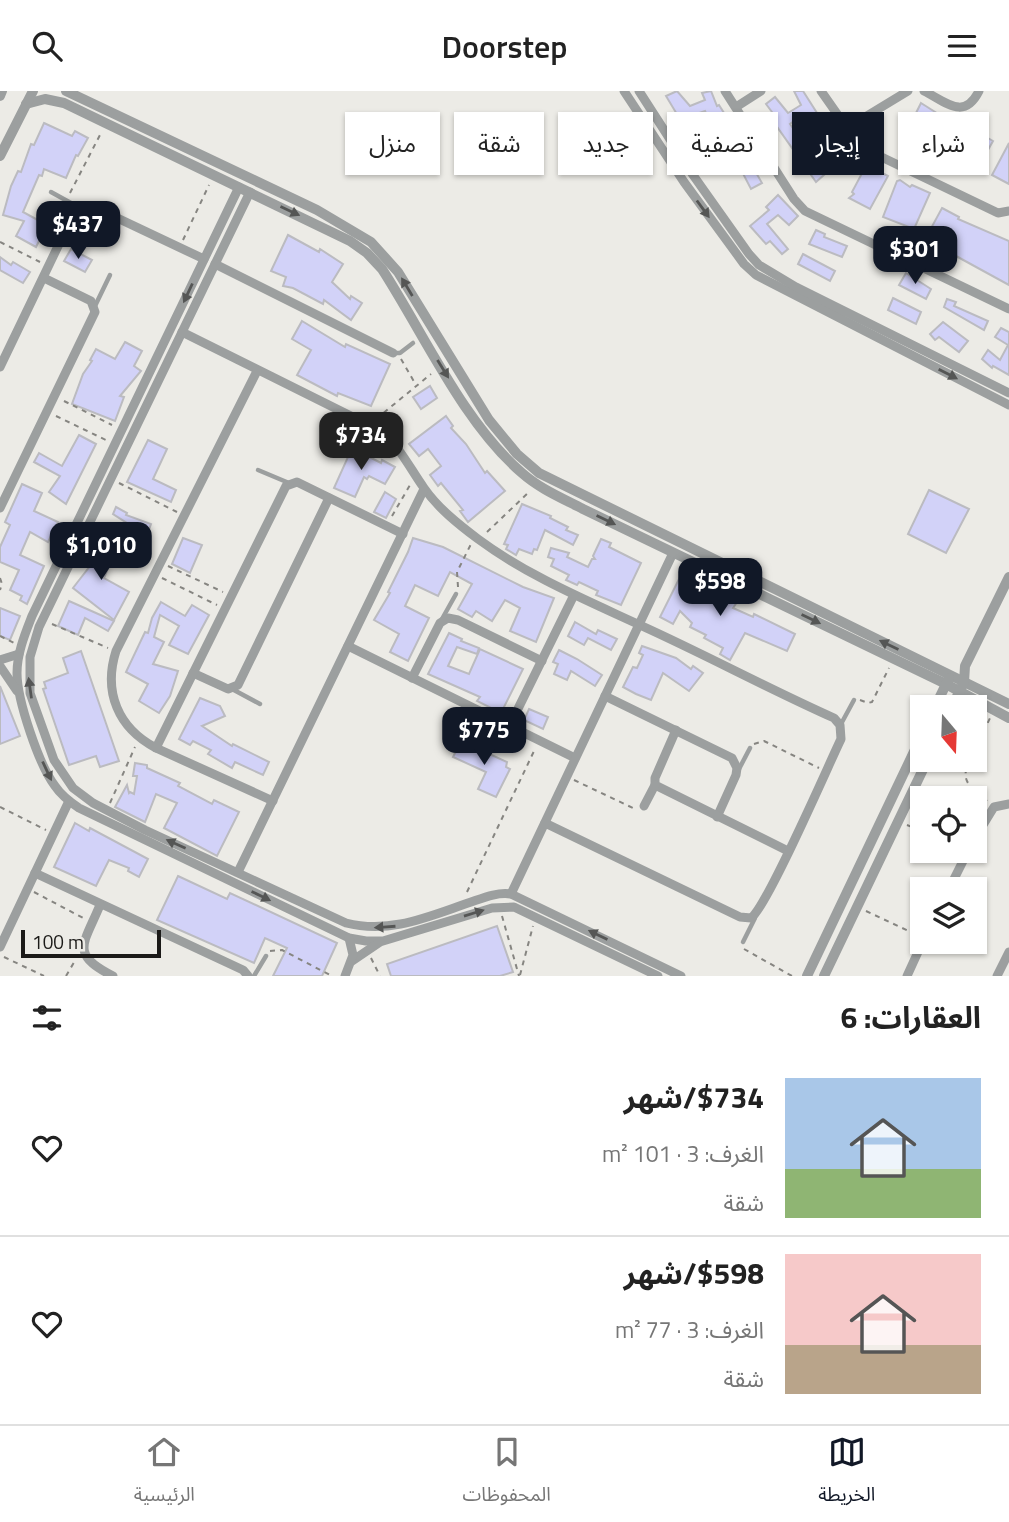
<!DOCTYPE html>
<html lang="ar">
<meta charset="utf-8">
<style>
body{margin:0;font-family:"Titillium Web","Noto Sans Arabic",sans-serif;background:#f6f6f6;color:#222;direction:rtl;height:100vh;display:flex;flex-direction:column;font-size:26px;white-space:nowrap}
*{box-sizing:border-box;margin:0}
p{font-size:23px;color:#767676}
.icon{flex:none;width:38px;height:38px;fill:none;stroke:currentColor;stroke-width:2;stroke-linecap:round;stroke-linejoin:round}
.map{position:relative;height:885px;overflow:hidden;direction:ltr}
.sheet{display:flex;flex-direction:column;background:#fff;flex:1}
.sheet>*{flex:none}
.hud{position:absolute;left:21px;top:21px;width:968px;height:63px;direction:rtl;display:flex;gap:14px}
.needle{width:46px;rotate:161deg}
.fabs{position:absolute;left:910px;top:604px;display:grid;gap:14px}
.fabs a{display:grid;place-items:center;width:77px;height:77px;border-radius:0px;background:#fff;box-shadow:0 2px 5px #0004;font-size:35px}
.scale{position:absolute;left:21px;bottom:18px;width:140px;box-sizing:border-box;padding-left:7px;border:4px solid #1b1a18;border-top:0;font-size:19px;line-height:24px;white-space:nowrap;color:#1b1a18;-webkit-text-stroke:5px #ecebe6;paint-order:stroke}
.price{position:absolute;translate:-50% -60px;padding:0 16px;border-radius:14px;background:#111827;color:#fff;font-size:23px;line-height:46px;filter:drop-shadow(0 2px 4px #0008)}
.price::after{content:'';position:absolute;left:50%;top:42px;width:21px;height:16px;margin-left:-10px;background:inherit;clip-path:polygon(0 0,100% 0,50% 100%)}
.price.current{background:#222;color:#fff}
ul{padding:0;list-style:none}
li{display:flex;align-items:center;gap:21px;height:175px;padding:0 28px}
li+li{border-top:2px solid #e0e0e0}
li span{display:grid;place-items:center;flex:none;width:196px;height:140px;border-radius:0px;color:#555}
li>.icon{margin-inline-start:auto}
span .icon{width:84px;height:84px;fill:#fffc;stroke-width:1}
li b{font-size:30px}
h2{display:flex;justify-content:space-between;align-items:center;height:84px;padding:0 28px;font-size:30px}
.tag{padding:0 24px;border-radius:0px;background:#fff;box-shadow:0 2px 5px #0004;font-size:24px;line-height:63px}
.tag.current{background:#111827;color:#fff}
header{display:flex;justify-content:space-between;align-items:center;height:91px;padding:0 28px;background:#fff;font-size:32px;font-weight:600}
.menu{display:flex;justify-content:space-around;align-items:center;height:98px;border-top:2px solid #e0e0e0;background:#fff;font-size:19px;color:#767676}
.menu a{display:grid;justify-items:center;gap:4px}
.menu .current{color:#111827}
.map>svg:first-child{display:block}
.building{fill:#d2d2f8;stroke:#bbbbc0;stroke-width:2}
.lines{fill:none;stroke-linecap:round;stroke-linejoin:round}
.path{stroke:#868581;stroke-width:2;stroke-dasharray:5 5;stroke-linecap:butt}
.service{stroke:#9c9f9f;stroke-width:4.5}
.minor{stroke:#9c9f9f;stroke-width:9}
.tertiary{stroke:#9c9f9f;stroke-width:10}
.oneway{fill:#555655}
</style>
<header><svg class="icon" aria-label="menu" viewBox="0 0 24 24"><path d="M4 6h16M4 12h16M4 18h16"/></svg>Doorstep<svg class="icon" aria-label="search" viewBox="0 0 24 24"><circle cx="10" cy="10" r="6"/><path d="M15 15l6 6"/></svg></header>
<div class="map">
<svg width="1009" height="885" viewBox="0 0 1009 885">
<rect width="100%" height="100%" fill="#ecebe6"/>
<g class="building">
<polygon points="677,0 690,15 705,9 702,2 711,0 717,15 719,14 724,22 710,30 705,20 696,23 690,31 680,23 678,25 666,5"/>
<polygon points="794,0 803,0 847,69 836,76 802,24 790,33 825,83 816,91 773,30 775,29 771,23 772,21 766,13 775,6 788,22 801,14"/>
<polygon points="921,12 962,38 964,33 993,50 988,59 977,53 965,77 902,50"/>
<polygon points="44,32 72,45 75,40 88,47 78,65 76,64 66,87 44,78 42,85 39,84 23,121 47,134 36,156 16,145 24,130 3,124 11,95 18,80 21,81 31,53 34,54"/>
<polygon points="732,40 762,92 751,98 724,46"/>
<polygon points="1009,52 1009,93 992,84"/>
<polygon points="868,71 876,75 874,78 888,85 870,118 849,107 854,103 852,101"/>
<polygon points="900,89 910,96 912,94 930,102 914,138 883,126 897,90"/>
<polygon points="778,104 798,125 789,134 778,124 767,133 788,158 782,163 770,150 766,153 750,135 769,119 766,116"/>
<polygon points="942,117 959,126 958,128 1009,150 1009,194 956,165 954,169 933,155 932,157 923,152"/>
<polygon points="816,139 825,143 824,146 847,155 842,166 809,153"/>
<polygon points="288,144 319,161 320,158 343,173 332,191 350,208 351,205 362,212 351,229 324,209 323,213 293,197 283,195 286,186 271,180"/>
<polygon points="71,158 92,169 85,181 64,170"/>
<polygon points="803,163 835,180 830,190 798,173"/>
<polygon points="0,166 11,174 13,171 30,181 23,192 0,179"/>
<polygon points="906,182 931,198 926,208 899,194"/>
<polygon points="893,207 921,221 916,233 888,219"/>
<polygon points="947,208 956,211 954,215 988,230 984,239 944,216"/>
<polygon points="302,230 345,256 346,253 390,273 371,315 338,302 337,305 297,284 311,259 292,248"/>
<polygon points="943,231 968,250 959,261 939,246 935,249 930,243"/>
<polygon points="1001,237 1009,241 1009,284 993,275 992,277 982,268 988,259 1000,269 1008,254 995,246"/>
<polygon points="125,251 142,260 134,275 141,280 120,305 124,306 115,330 72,313 83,283 92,270 90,269 96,258 115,268"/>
<polygon points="430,295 437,307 421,318 413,306"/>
<polygon points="446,325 453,335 451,337 466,353 485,382 487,380 505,400 468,431 460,420 463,419 441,392 438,395 430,384 441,375 428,358 419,365 409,353"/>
<polygon points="79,344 96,353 66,413 49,401 60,385 34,371 39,362 62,375"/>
<polygon points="148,349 167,358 153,388 176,399 171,411 127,391"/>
<polygon points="352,357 381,372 382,369 395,376 385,393 369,385 367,388 364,386 355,406 334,397"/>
<polygon points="22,393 42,402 34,420 58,431 48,451 30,441 20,464 44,475 27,513 20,509 22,505 10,499 19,479 0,471 0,456 10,434 5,431"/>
<polygon points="929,399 969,418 946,462 908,443"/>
<polygon points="385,401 396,408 386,427 374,421"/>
<polygon points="522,413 551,425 550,427 568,436 566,439 578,444 573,454 545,439 537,459 534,458 532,463 519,458 516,464 506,458 508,454 504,453"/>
<polygon points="116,416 127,422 126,424 151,433 141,460 123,452 130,434 113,423"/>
<polygon points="94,446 112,456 106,468 111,470 104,487 129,501 114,529 73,497 90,475 87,474 93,460 88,458"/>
<polygon points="183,447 202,454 190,482 172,473"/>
<polygon points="413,447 443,456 523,496 554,507 536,551 510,540 520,517 505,509 492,530 476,520 472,526 458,518 472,493 450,481 438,505 415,494 405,515 429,527 408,570 390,561 399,543 374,529 390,502 388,501 408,461"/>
<polygon points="601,448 611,452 609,456 641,472 621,514 596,504 598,500 579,491 577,494 566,489 569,484 551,475 554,468 548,466 551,457 569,462 567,466 588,476 592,468 595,468 593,465"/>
<polygon points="682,482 737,511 733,517 753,526 754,523 795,543 787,560 745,542 730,569 720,563 723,557 704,547 706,544 690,536 692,532 680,520 673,533 660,526"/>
<polygon points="69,510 114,530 108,540 85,527 78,544 58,535"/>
<polygon points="161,511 185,525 192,514 209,524 188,563 169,554 179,535 160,524 154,546 164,551 153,573 178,580 170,605 159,622 139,610 148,593 126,581 145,541 148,542 152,527"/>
<polygon points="0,517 20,525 10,549 0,545"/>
<polygon points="575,531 596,543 598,539 617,548 611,559 588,547 584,554 568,545"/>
<polygon points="449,542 462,548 461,550 479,557 477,563 457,556 448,575 469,583 480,558 523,578 501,622 477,610 480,606 428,583"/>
<polygon points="642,555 676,567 691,578 693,575 703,582 689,600 663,582 651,609 636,603 623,596 633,576 637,577 643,564 639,562"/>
<polygon points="559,559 577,568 602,584 595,595 571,580 567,589 554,583 558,573 553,571"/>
<polygon points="81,560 119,670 100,676 96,665 69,674 43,598 46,597 44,591 68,582 63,567"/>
<polygon points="0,595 20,645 0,653"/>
<polygon points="200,607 220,615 225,625 202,635 232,655 233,653 269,671 263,684 235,671 232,677 208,663 211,659 193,650 190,654 179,648"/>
<polygon points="529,618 548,626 543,638 524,629"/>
<polygon points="461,650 507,671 506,676 510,678 496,706 478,698 486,681 453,666"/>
<polygon points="135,672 147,674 147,677 180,692 178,695 212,713 214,709 239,721 217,765 164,737 177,712 156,703 145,731 115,716 127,694 129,702 130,701 134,703 137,685 133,685"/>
<polygon points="75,732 89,740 90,737 148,768 139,786 128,780 129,777 109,769 96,795 54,776"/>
<polygon points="178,785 227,808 230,802 337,852 322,885 273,885 287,857 265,847 254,872 157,829"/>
<polygon points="497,835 513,881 500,885 391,885 387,873"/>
</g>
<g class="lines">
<g class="path">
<polyline points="70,102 101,42"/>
<polyline points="183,149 209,94"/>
<polyline points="0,151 40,171"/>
<polyline points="401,268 416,294"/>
<polyline points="64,310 112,334"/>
<polyline points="56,325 108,350"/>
<polyline points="376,328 431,283"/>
<polyline points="119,392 177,421"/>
<polyline points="392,425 410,394"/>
<polyline points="487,441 529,401"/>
<polyline points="168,475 223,501"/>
<polyline points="0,487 2,493 0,499"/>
<polyline points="162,487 217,514"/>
<polyline points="458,496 457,481 471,453"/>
<polyline points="52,533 108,557"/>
<polyline points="0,545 14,552"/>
<polyline points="860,609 868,612 872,611 889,577"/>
<polyline points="754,653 764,650 819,677"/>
<polyline points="975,659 990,627"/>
<path d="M970,668C959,691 970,695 987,710"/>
<polyline points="574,689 635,718"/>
<polyline points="110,712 135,656"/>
<polyline points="0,716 46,739"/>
<polyline points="907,734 922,740"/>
<polyline points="34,801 85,828"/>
<polyline points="467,801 535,658"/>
<polyline points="866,820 915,843"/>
<polyline points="502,825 519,885"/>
<polyline points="744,858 792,885"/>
<polyline points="270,860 282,859 332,885"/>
<polyline points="4,866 44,885"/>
<polyline points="371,867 380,885"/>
<polyline points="520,884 533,835"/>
<polyline points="66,885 76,868"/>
</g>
<g class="service">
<polyline points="51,101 80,117"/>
<polyline points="95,215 110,184"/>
<polyline points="393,262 400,262 413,252"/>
<polyline points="258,379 289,392"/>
<polyline points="442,528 456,503"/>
<polyline points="232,598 260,613"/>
<polyline points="841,633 854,609"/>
<polyline points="739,678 750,657"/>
<polyline points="743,851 755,827"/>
<polyline points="254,885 266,865"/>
</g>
<g class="minor">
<polyline points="624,0 684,91 744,173 756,184 1009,314"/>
<polyline points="639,0 693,84 749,163 759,174 796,196 1009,302"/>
<polyline points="725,0 794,108 805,120 1009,218"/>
<polyline points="821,0 847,37 869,60 998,122 1009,120"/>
<path d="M924,0C946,11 964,30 979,0"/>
<polyline points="736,16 761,0"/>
<polyline points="847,37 908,0"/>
<path d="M239,96L32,525C25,543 17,562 17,582C17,609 39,674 55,695C61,704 70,711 79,717L349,847L366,850H383L492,817L514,816L658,885"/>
<path d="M250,101L39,536L30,566V602L54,669L73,697L93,712L145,739L346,832C390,843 427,826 468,812C483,807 496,801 511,803L681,885"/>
<polyline points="215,173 393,262"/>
<path d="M182,241L379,339C400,355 409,376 424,397C438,417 458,433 478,448C528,485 586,509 642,535C706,564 769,598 834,627L840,634L841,648C828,675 767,816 751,827L740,826L545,732"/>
<polyline points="0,276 72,126 81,117 94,116 204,168"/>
<path d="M257,280L116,560C103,601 118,637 156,657L273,710"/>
<polyline points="0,417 95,221 91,210 44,187"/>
<polyline points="348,555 575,667"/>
<polyline points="0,569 19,563"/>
<polyline points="0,575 17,600"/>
<polyline points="193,582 228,598 238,594 329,407"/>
<polyline points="412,587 440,532 448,527 458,529 542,570"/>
<polyline points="605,605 732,667 737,677 736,684 717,726"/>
<polyline points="510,634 574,504"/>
<polyline points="676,639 655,687 655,694 788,760"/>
<polyline points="156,657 286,395 297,391 403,443"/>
<polyline points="644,715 655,694"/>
<polyline points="975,747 994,716 1009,713"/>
<polyline points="238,781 424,398"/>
<polyline points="35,782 243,879 248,885"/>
<polyline points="949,798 968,760"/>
<polyline points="511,803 673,462"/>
<path d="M100,814C84,853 69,863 113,885"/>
<polyline points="0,856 69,710"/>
<polyline points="352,870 380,851"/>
<polyline points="345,885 353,864 349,847"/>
<polyline points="907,885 923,850"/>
<polyline points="997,885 1009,861"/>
</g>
<g class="tertiary">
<polyline points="66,0 317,119 371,151 398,181 489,329 517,363 539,382 1009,613"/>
<polyline points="0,5 2,0"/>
<path d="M26,13L45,8L64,12L350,150L367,162L382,178C424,243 463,331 522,382C540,398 562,407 583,418L946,593L1009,627"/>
<polyline points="0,65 33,0"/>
<polyline points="935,616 949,587"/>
<polyline points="952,616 964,591 965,575 1009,486"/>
<polyline points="807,885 922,644"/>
<polyline points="824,885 928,668"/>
</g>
</g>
<defs><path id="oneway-solid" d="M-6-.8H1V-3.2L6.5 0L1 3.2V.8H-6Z" transform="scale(1.75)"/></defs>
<g class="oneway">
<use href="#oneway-solid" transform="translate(703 118) rotate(54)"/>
<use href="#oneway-solid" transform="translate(290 120) rotate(25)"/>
<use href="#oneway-solid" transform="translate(407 196) rotate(-121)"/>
<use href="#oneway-solid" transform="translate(188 202) rotate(115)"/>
<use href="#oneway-solid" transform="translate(443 278) rotate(58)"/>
<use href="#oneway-solid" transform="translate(948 283) rotate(27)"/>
<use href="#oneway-solid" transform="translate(606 429) rotate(26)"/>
<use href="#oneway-solid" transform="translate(811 528) rotate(26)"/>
<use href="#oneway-solid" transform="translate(889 554) rotate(-154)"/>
<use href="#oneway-solid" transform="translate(30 597) rotate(-98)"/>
<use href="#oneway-solid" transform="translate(47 680) rotate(65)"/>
<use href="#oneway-solid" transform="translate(176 753) rotate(-156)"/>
<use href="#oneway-solid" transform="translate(261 805) rotate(26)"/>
<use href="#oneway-solid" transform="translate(474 822) rotate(-17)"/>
<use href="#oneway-solid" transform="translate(385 836) rotate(176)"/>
<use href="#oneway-solid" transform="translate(598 844) rotate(-154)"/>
</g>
</svg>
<div class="fabs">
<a><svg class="needle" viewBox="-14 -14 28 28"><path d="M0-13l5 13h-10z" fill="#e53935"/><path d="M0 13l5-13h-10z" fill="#767676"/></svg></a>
<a><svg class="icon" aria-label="locate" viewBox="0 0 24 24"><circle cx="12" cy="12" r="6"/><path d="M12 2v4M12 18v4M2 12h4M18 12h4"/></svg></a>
<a><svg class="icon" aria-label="layers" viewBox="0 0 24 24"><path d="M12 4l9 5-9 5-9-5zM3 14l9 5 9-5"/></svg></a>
</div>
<div class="scale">100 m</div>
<b class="price" style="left:78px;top:170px">$437</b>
<b class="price" style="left:915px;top:195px">$301</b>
<b class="price current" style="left:361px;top:381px">$734</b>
<b class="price" style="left:101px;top:491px">$1,010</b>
<b class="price" style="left:720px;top:527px">$598</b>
<b class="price" style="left:484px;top:676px">$775</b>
<div class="hud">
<a class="tag">شراء</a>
<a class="tag current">إيجار</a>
<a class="tag">تصفية</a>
<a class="tag">جديد</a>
<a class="tag">شقة</a>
<a class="tag">منزل</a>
</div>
</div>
<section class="sheet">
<h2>العقارات: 6<svg class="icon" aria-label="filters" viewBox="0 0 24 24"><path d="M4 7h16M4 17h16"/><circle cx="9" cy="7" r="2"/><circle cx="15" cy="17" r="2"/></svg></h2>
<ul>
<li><span style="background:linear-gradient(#a9c7e8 65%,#8fb573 0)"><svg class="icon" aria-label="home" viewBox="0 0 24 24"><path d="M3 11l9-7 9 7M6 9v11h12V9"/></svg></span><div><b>$734/شهر</b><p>الغرف: 3 · 101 m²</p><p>شقة</p></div><svg class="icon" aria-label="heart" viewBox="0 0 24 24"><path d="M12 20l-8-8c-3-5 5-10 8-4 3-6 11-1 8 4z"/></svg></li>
<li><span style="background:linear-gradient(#f6c9c9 65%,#b9a48a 0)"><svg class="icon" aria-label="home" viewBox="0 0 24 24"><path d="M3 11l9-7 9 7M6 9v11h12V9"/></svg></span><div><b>$598/شهر</b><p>الغرف: 3 · 77 m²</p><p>شقة</p></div><svg class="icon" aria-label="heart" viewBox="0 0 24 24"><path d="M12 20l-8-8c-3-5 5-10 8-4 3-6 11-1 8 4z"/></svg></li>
</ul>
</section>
<nav class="menu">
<a class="current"><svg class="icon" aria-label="map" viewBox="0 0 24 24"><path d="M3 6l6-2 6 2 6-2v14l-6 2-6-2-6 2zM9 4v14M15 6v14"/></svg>الخريطة</a>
<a><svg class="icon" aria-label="saved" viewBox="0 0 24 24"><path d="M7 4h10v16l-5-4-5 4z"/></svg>المحفوظات</a>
<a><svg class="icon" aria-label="home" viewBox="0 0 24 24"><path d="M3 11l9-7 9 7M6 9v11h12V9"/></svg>الرئيسية</a>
</nav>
